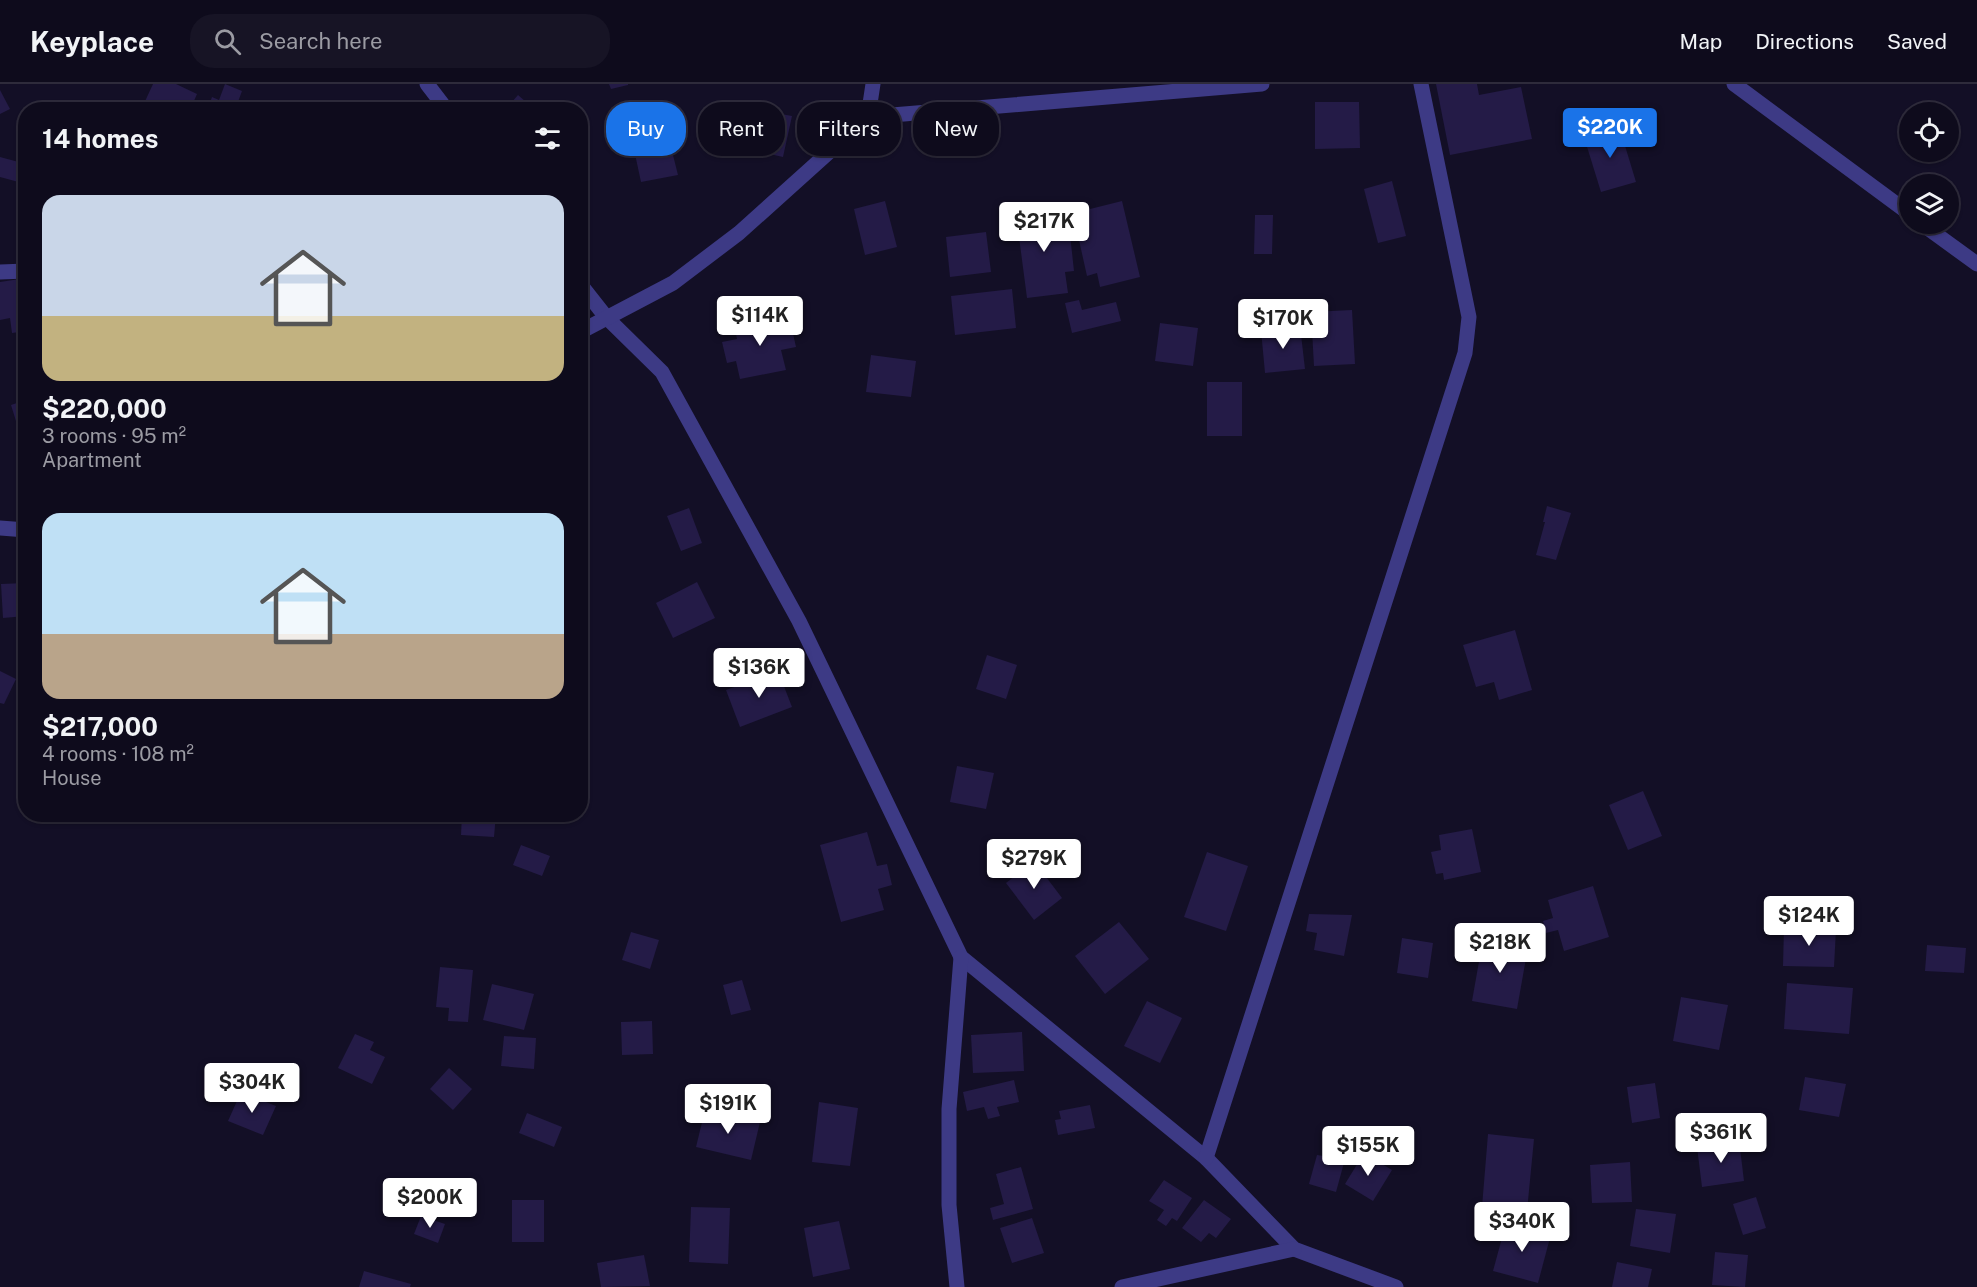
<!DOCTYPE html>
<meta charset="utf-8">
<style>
body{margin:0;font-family:"Public Sans",sans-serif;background:#171425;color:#f1f3f6;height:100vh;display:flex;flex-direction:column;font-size:22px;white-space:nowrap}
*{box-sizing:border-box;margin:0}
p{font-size:20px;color:#9b9ba3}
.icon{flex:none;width:33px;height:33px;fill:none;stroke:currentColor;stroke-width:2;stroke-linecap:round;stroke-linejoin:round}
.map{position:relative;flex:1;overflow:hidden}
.drawer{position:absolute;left:18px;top:18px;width:570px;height:720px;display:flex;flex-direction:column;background:#0e0b1c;border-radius:24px;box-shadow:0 2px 4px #0004,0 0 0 2px #2e2b3b}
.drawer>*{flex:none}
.hud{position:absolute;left:606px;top:18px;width:570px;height:54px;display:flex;gap:12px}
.controls{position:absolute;left:1899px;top:18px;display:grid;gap:12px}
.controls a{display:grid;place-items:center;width:60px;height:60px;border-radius:50%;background:#0e0b1c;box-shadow:0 2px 4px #0004,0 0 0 2px #2e2b3b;font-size:30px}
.price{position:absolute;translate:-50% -51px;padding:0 14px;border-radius:6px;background:#fff;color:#222;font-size:20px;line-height:39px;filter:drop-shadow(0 2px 3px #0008)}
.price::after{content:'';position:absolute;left:50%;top:36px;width:18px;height:14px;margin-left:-9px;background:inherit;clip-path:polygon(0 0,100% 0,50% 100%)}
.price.active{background:#1a73e8;color:#fff}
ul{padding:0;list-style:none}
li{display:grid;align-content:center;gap:12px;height:318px;padding:0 24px}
li span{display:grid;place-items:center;height:186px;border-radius:18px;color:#555}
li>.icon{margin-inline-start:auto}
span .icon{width:108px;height:108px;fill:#fffc;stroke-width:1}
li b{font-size:26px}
h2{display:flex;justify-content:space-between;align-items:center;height:72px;padding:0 24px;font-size:26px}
.pill{padding:0 21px;border-radius:24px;background:#0e0b1c;box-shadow:0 2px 4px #0004,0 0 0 2px #2e2b3b;font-size:21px;line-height:54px}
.pill.active{background:#1a73e8;color:#fff}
header{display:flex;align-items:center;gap:36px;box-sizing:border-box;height:84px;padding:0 30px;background:#0e0b1c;border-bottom:2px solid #2e2b3b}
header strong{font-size:28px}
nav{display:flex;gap:33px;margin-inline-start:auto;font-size:21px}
.search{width:420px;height:54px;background:#171425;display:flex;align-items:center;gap:15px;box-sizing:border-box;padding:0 21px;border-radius:24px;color:#9b9ba3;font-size:22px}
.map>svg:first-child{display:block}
.building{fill:#241b47}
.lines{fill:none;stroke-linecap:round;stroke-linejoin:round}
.minor{stroke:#3d3a85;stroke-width:15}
</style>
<header>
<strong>Keyplace</strong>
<div class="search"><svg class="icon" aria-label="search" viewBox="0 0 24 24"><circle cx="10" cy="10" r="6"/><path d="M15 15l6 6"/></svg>Search here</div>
<nav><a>Map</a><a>Directions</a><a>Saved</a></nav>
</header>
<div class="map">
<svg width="1977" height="1203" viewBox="0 0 1977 1203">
<rect width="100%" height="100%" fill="#130f26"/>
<g class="building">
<polygon points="153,0 176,0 197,10 190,26 141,26"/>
<polygon points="225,0 242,7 235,26 208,24 212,13 219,16"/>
<polygon points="609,0 628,0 628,1 611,5"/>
<polygon points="1436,0 1477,0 1479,11 1521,3 1532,55 1450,71"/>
<polygon points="0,6 10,25 0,30"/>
<polygon points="518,11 533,24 531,26 505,26"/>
<polygon points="1315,18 1359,18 1360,64 1315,65"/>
<polygon points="749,24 792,32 783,73 747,65 749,55 743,54"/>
<polygon points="676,32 682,61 671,63 678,91 641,98 629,42"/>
<polygon points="1619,42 1636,98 1601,108 1584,53"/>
<polygon points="0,73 26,80 26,100 0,93"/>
<polygon points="1392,97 1406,152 1378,159 1364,105"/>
<polygon points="885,117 897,163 865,171 854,125"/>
<polygon points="1122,117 1140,193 1100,203 1097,189 1087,192 1077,147 1087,145 1082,127"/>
<polygon points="1053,125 1055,143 1069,141 1074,187 1065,188 1068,209 1027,214 1016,130"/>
<polygon points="1255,131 1273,131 1272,170 1254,170"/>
<polygon points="986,148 991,188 950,193 946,153"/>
<polygon points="26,194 26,247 12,249 10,234 0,236 0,198"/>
<polygon points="1012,205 1016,244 955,251 951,212"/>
<polygon points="1079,216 1082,226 1116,218 1121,237 1072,249 1065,219"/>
<polygon points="1352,226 1355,280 1314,282 1311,228"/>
<polygon points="774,232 776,239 790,236 796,263 781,266 786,286 740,295 736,277 727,279 722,258 737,255 734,240"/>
<polygon points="1160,239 1198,244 1193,282 1155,277"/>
<polygon points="1300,242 1305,285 1265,289 1261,246"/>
<polygon points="871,271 916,277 911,313 866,308"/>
<rect x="1207" y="298" width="35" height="54"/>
<polygon points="26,300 26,348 20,350 11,321 20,318 16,303"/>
<polygon points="1547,422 1571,429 1556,476 1536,471 1545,438 1543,438"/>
<polygon points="689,424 702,459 681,467 667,432"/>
<polygon points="697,498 715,534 673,554 656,519"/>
<polygon points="26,499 26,532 3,534 1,500"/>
<polygon points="1515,546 1532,606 1499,616 1494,598 1476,603 1463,561"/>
<polygon points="987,571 1017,581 1006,615 976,605"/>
<polygon points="0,587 16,595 4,620 0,619"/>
<polygon points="778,587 792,623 740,643 726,606"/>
<polygon points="957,682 994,689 986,725 950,718"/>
<polygon points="1643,707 1662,752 1628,766 1609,721"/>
<polygon points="462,730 496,730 494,753 461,751"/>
<polygon points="1472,745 1481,788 1444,796 1443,789 1436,790 1431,768 1441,766 1439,751"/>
<polygon points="867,748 877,782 887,780 892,801 878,805 884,826 841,838 820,761"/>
<polygon points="521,761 550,772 542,792 513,781"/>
<polygon points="1207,768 1248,782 1226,847 1184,833"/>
<polygon points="1034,777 1062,814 1034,836 1006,799"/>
<polygon points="1593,802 1609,853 1564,867 1558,846 1546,849 1543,837 1553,834 1548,816"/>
<polygon points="1309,830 1352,831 1344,872 1314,866 1317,849 1306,847"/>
<polygon points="1119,838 1149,875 1105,910 1075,872"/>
<polygon points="1784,843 1836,845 1834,883 1783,882"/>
<polygon points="631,848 659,856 650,885 622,876"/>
<polygon points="1402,854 1433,859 1428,894 1397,889"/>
<polygon points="1483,855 1528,863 1517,925 1472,917"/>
<polygon points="1927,861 1966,864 1964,889 1925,887"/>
<polygon points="440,883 473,886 468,938 448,937 449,924 436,923"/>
<polygon points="742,896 751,926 731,931 723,901"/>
<polygon points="1787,899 1853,904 1849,950 1784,945"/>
<polygon points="492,900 534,910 524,946 483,936"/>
<polygon points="1681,913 1728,921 1719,966 1673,957"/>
<polygon points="1147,917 1182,934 1160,979 1124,962"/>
<polygon points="652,937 653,970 622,971 621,938"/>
<polygon points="1022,948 1024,987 973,989 971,951"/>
<polygon points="355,950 374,958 370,966 385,973 372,1000 338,984"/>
<polygon points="504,952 536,954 534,985 501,982"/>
<polygon points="449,984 472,1005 453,1026 430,1005"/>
<polygon points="1805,993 1846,1000 1839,1033 1799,1026"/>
<polygon points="1014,996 1019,1018 997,1023 1000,1032 988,1035 984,1023 967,1027 963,1008"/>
<polygon points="1655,999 1660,1034 1632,1039 1627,1003"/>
<polygon points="241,1008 276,1022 263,1051 228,1037"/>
<polygon points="819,1018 858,1024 850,1082 812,1078"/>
<polygon points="1090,1021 1095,1044 1058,1051 1055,1036 1061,1035 1059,1027"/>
<polygon points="705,1026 760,1038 751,1076 696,1063"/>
<polygon points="527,1029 562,1043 554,1063 519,1049"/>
<polygon points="1488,1050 1534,1055 1527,1127 1482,1123"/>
<polygon points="1739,1056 1744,1097 1702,1103 1697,1063"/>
<polygon points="1364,1069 1392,1086 1373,1117 1345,1100"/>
<polygon points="1317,1071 1345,1075 1336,1108 1309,1100"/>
<polygon points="1630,1078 1632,1118 1592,1119 1590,1081"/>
<polygon points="1021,1083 1033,1125 993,1136 990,1124 1004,1120 996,1090"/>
<polygon points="1164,1096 1192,1114 1177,1137 1172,1134 1166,1142 1157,1136 1164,1126 1149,1117"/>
<polygon points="1756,1113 1766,1144 1743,1151 1733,1120"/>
<rect x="512" y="1116" width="32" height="42"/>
<polygon points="1204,1116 1231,1135 1216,1154 1209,1149 1201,1158 1182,1144"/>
<polygon points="691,1123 730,1124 728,1180 689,1178"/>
<polygon points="1636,1125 1676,1130 1670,1169 1630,1162"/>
<polygon points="421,1132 445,1140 438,1159 414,1150"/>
<polygon points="1032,1134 1044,1169 1012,1179 1000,1144"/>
<polygon points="839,1137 850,1185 813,1193 804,1144"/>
<polygon points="1506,1139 1551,1150 1538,1199 1493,1187"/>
<polygon points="1715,1168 1748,1171 1745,1203 1712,1201"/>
<polygon points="644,1171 650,1202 601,1203 597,1179"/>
<polygon points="1617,1178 1652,1185 1648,1203 1612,1203"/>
<polygon points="364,1187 411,1200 410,1203 359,1203"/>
</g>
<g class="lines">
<g class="minor">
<polyline points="427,0 447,26"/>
<polyline points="1734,0 1910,130"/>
<polyline points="868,33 1262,0"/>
<polyline points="1922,140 1977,180"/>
<polyline points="0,188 26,187"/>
<polyline points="580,200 606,233 662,288 799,537 961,873 1206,1074 1294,1165 1396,1203"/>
<polyline points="580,248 673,199 739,149 868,33 873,0"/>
<polyline points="0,444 26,446"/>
<polyline points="1206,1074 1465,269 1469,233 1421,0"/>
<polyline points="957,1203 949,1121 949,1025 961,873"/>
<polyline points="1122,1203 1294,1165"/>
</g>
</g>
</svg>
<div class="controls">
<a><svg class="icon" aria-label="locate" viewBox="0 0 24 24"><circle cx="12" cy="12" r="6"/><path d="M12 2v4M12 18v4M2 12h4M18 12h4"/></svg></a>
<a><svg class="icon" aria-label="layers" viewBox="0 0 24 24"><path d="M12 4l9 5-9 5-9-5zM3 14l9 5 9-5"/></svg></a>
</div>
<b class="price active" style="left:1610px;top:75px">$220K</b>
<b class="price" style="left:1044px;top:169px">$217K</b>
<b class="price" style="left:760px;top:263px">$114K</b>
<b class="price" style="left:1283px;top:266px">$170K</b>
<b class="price" style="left:759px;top:615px">$136K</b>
<b class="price" style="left:1034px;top:806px">$279K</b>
<b class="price" style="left:1809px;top:863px">$124K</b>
<b class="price" style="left:1500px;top:890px">$218K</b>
<b class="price" style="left:252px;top:1030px">$304K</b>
<b class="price" style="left:728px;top:1051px">$191K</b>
<b class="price" style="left:1721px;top:1080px">$361K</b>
<b class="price" style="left:1368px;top:1093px">$155K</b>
<b class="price" style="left:430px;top:1145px">$200K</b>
<b class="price" style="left:1522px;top:1169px">$340K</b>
<div class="hud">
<a class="pill active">Buy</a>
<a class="pill">Rent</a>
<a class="pill">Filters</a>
<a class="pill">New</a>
</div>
<section class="drawer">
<h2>14 homes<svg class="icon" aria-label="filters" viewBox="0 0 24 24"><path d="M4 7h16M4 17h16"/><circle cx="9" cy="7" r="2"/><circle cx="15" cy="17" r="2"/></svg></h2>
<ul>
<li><span style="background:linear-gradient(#c9d6e8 65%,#c2b280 0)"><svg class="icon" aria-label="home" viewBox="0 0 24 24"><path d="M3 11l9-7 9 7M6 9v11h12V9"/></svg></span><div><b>$220,000</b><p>3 rooms · 95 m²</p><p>Apartment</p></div></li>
<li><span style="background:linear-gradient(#bfe0f5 65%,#b9a48a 0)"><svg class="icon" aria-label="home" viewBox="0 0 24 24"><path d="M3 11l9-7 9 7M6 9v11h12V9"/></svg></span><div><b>$217,000</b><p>4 rooms · 108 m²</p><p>House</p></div></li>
</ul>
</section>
</div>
